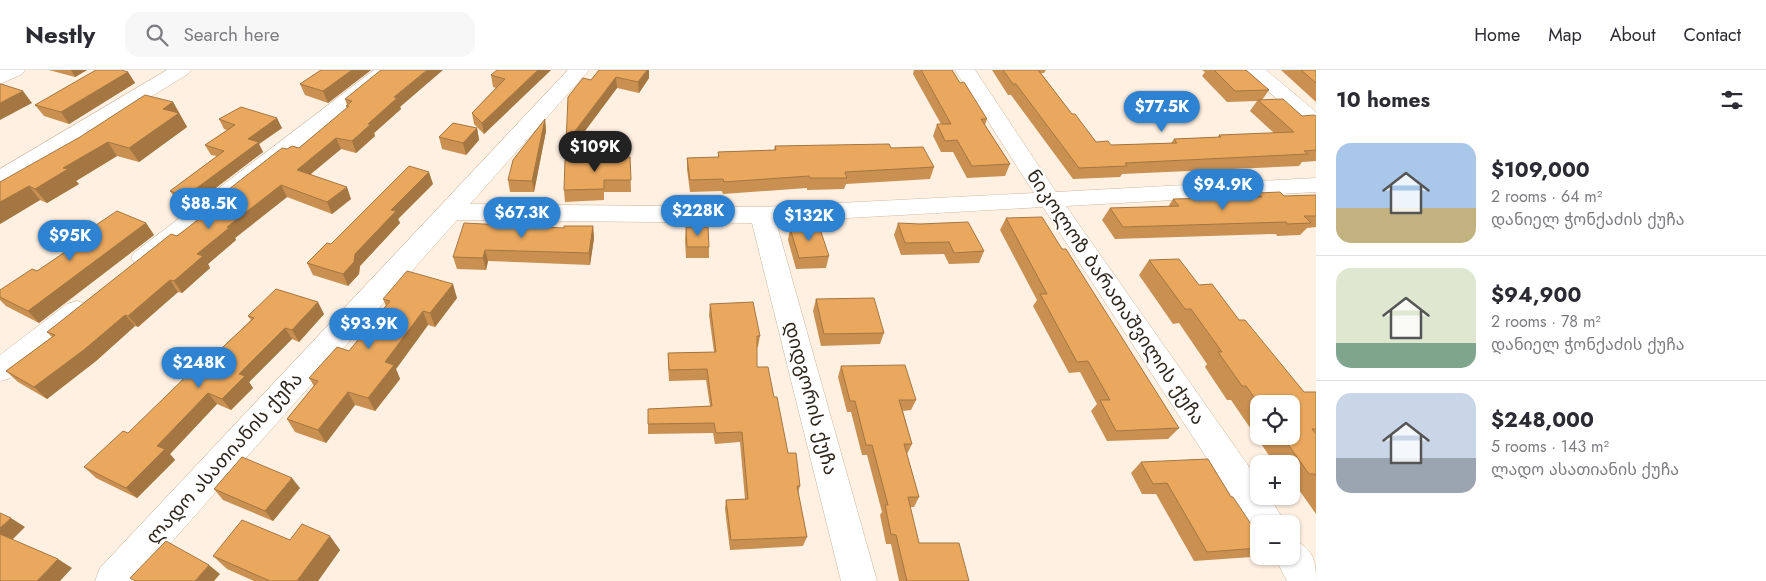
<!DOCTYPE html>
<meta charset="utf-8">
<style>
body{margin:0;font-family:Jost,"Noto Sans Georgian",sans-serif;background:#f7f7f7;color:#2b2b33;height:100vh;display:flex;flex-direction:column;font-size:19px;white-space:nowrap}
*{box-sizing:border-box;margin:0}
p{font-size:16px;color:#7c7c81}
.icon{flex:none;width:28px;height:28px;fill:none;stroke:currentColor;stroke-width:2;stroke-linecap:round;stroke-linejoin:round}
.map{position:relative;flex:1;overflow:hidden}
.details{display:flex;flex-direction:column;background:#fff;width:450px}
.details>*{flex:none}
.controls{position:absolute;left:1250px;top:325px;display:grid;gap:10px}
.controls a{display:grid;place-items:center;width:50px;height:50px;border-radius:10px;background:#fff;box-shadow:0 1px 4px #0004;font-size:25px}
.price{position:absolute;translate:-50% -42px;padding:0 11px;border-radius:18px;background:#2d83d1;color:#fff;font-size:16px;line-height:32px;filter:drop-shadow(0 1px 2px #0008)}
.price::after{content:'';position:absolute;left:50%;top:30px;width:15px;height:11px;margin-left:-8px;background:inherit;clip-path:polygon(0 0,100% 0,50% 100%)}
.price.active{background:#222;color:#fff}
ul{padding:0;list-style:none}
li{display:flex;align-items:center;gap:15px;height:125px;padding:0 20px}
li+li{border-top:1px solid #e1e1e2}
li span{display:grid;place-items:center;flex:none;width:140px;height:100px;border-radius:15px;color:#555}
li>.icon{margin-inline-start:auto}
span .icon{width:60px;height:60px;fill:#fffc;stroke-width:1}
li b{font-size:21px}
h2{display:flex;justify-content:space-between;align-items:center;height:60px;padding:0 20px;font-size:21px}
header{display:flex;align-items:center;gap:30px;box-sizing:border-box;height:70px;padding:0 25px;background:#fff;border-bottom:1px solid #e1e1e2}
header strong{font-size:24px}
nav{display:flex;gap:28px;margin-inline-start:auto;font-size:18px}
.search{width:350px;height:45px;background:#f7f7f7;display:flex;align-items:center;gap:12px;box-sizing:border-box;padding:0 18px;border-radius:15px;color:#7c7c81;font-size:19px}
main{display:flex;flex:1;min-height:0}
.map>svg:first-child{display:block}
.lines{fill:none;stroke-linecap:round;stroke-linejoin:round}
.minor-casing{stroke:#cdb69e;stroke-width:1}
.minor{fill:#fff;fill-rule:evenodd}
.wall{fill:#c99051;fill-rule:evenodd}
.shaded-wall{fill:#a47642}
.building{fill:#eaa85e;stroke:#a47642}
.labels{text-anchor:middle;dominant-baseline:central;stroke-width:4;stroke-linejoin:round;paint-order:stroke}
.street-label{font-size:19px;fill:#2f271d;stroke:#fff}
</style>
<header>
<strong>Nestly</strong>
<div class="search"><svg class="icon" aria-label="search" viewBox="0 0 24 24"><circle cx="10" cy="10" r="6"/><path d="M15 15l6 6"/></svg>Search here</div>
<nav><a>Home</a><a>Map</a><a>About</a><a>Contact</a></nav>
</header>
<main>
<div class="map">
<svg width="1316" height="511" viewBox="0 0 1316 511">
<rect width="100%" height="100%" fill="#fff0e1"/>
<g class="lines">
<defs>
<g id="minor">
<polygon points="0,0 25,0 22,4 0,14"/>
<polygon points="167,0 191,0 188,4 8,114 0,116 0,99"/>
<polygon points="374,0 396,0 153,194 144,197 135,194 131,188 135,182"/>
<polygon points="568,0 589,0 470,134 762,137 1034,123 955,0 975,0 1056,122 1316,108 1316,122 1066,136 1259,411 1259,426 1269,426 1286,454 1259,454 1259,466 1257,465 1043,137 776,152 877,511 841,511 752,153 457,150 137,511 95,511 100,498"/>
<polygon points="1244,0 1266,0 1316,42 1316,59 1309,57"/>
<polygon points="77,231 87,234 91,241 87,248 11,308 0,311 0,285 67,234"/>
<path d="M1291,469C1313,478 1316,489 1316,511H1287L1274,486H1291Z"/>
</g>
</defs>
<use href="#minor" class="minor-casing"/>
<use href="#minor" class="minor"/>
</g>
<g class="wall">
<polygon points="49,0 87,0 75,7"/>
<polygon points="321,0 371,0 328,33 305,25 300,14"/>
<polygon points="551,0 484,64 474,54 472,43 496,18 493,17 491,5"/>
<polygon points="599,0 649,8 639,23 617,18 567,85 591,10"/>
<polygon points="914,0 952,0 960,13 987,49 985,55 1010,94 1005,106 967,108 953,82 941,82 933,66 937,54 941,54 913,4"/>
<polygon points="992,0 1046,0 1044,3 1041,3 1072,44 1096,72 1111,75 1171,73 1174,69 1218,67 1219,65 1274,63 1250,41 1257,31 1227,32 1202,6 1205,2 1202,0 1246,0 1269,20 1262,30 1302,46 1316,46 1316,91 1302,92 1299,96 1122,104 1120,107 1073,109 1011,25 1008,25"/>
<polygon points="1281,0 1316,0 1316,32"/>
<polygon points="128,2 135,13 69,54 44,46 35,35"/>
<polygon points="345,29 400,37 401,39 374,63 375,66 356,83 341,79 311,104 351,129 332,144 287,127 235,168 236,170 208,194 210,198 182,223 178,222 138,257 135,256 96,291 47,329 18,312 6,301 52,267 47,262 177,166 214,138 211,133 287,79 299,78 347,38 346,36 347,35"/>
<polygon points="173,32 187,57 139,92 117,86 76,111 79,114 47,133 40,130 0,154 0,112"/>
<polygon points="219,49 282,58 259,74 263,82 192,136 177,131 170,121 217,86 211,85 205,75 227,60 224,59"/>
<polygon points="545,49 546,61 534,122 510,122 508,110"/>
<polygon points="477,58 479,70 466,85 442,79 439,67"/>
<polygon points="775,76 891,78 934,97 930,109 846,114 844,119 807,120 807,118 723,124 722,121 690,122 687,99 687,88 718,87 718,82 774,80"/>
<polygon points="630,87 631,122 604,122 604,130 565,132 564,120"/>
<polygon points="433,114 398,149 400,153 360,196 359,204 348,216 313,205 307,193 331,174"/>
<polygon points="1258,123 1284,126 1316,125 1316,157 1307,158 1300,165 1277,166 1276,164 1115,169 1102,150 1110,138 1168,137 1173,129 1254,127"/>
<polygon points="1006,148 1062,179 1179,358 1168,369 1107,371 1091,341 1097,334 1080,302 1069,303 1033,236 1037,230 1000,160"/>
<polygon points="146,153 154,165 39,253 6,236 0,230 0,220 37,201 87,167 84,163"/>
<polygon points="898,153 984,181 979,193 949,194 944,184 901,185 894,165"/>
<polygon points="593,156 594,168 590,195 488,191 486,200 457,199 453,187 564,158"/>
<polygon points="686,157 709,177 709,188 686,188 685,169"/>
<polygon points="790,158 829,186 826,198 796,199 788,170"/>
<path d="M1149,190L1199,215L1239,250L1304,322H1316V444L1297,417H1291V394H1275L1231,330H1227L1205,297L1207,294L1179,253L1173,254L1139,205ZM1259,334L1291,366H1259Z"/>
<polygon points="457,228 435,257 428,255 396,299 400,309 375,341 355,335 326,373 295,362 287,349 314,316 309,308 349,281 386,236 383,229"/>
<polygon points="816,229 884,263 880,274 821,276 813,241"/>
<polygon points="710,234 760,266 758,277 757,277 757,297 774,327 788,383 800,416 798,423 807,467 803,476 730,480 725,439 726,430 745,429 740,372 715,374 713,363 648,364 648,339 710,336 706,310 669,311 668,294 668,283 714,282 709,245"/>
<polygon points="324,244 299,272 292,269 249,312 253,318 231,340 217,334 170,384 175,390 137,428 96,408 84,397 128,363 208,291 251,250 248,246"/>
<polygon points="841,296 916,330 911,340 903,341 912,374 907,384 919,427 914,437 910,437 919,473 969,511 899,511 891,474 886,474 880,445 882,442 867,385 862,385 851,342 847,342 838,307"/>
<polygon points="1141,392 1231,427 1259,466 1259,482 1252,487 1194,491 1156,424 1142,424 1131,403"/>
<polygon points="300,418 273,451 223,430 214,419"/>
<polygon points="290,470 340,480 318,511 254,511 227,499 213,486"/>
</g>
<g class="shaded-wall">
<polygon points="71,0 87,0 75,7"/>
<polygon points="352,0 371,0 328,33 323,21"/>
<polygon points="427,0 443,0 400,37 401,39 374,63 375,66 356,83 352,71 394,27"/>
<polygon points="538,0 551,0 484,64 482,53"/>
<polygon points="647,0 649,0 649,8 639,23 638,12"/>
<polygon points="128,2 135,13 69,54 61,42"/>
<polygon points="616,7 617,18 567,85 566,73"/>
<polygon points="23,21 32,33 0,50 0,33"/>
<polygon points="173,32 187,57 139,92 129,78 163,39"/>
<polygon points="277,48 282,58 259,74 263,82 192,136 186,126 248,69"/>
<polygon points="545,49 546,61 534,122 532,111"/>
<polygon points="477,58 479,70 466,85 463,73"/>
<polygon points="336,68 341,79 302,111 297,100"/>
<polygon points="108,72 117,86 76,111 79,114 47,133 35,119 63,98"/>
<polygon points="429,102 433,114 398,149 400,153 360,196 359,204 348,216 343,204 355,184 391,140"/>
<polygon points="281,115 287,127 235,168 236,170 208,194 210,198 182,223 174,211 197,184 227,157"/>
<polygon points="29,116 40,130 0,154 0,132"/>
<polygon points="347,117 351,129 332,144 327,132"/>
<polygon points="146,153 154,165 39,253 28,241"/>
<polygon points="593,156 594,168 590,195 589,183"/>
<polygon points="485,180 488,191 486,200 483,188"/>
<polygon points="170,210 178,222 138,257 128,246"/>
<polygon points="453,214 457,228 435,257 430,243"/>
<polygon points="318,232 324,244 299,272 292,260"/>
<polygon points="423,241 428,255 396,299 400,309 375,341 368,328 385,292"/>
<polygon points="125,245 135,256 96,291 47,329 34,317"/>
<polygon points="285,258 292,269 249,312 253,318 231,340 222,329 239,304"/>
<polygon points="348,322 355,335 326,373 318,360"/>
<polygon points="208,323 217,334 170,384 175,390 137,428 126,418 157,376"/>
<polygon points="292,408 300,418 273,451 265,441"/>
<polygon points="11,448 25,457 10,472 0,465 0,458"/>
<polygon points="330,466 340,480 318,511 297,511"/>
<polygon points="58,489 72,498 60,511 37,511"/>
<polygon points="209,495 220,504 214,511 195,511"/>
</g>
<g class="building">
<polygon points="96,0 121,0 128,2 61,42 35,35"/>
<polygon points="321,0 352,0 323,21 300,14"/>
<polygon points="381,0 427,0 394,27 397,28 368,54 371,54 352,71 336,68 297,100 347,117 327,132 281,115 227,157 229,158 197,184 203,186 174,211 170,210 128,246 125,245 85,279 34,317 6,301 55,265 47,262 56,255 171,164 177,166 217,135 211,133 282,78 287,79 292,76 299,78 349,36 346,36 352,31 345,29"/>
<polygon points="497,0 538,0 482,53 472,43 505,9 491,5"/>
<polygon points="599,0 647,0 638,12 616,7 566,73 568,27 583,8 591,10"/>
<polygon points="921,0 952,0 960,13 964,12 987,49 981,49 1010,94 972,96 957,70 945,71 937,54 951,54"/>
<polygon points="1003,0 1038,0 1072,44 1075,44 1096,72 1108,71 1111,75 1177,73 1174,69 1221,67 1219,65 1294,62 1258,30 1283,29 1302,46 1314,45 1316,46 1316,80 1304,81 1308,84 1125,93 1127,96 1079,98 1016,14 1013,14"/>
<polygon points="1214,0 1246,0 1269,20 1235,21"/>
<polygon points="1301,0 1316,0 1316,13"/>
<polygon points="0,14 1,14 23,21 0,33"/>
<polygon points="145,25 173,32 163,39 179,43 129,78 108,72 63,98 68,99 35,119 29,116 0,132 0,112 80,67"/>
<polygon points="241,37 277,48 248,69 259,72 186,126 170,121 224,81 205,75 235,55 219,49"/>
<polygon points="545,49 532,111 508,110 513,90"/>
<polygon points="453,53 477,58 463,73 439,67"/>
<polygon points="889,74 891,78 923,77 934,97 845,102 847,108 810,108 809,106 724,112 723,109 690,110 687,88 719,87 718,82 776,80 775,76"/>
<polygon points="630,87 631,110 604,110 604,119 564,120 565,90"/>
<polygon points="409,96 429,102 391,140 396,141 355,184 354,192 343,204 307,193 327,173 331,174"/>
<polygon points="1280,122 1284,126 1316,125 1316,146 1304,146 1311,153 1287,154 1286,152 1123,157 1110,138 1179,136 1173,129 1262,127 1258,123"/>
<polygon points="117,141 146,153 28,241 0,227 0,220 32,199 37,201 89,166 84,163"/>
<polygon points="1042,147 1062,179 1066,179 1179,358 1116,361 1100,330 1110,330 1088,291 1077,292 1040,224 1047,224 1006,148"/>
<polygon points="968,152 984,181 954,183 949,172 905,173 898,153 920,154"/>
<polygon points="464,153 564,158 564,156 593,156 589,183 485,180 483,188 453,187"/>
<polygon points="819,156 829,186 799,188 790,158"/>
<polygon points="686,157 708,157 709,177 687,177"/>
<polygon points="1179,189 1199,215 1212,214 1239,250 1245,250 1304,322 1316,322 1316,359 1312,359 1316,364 1316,406 1315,404 1309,404 1282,366 1291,366 1291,334 1259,334 1246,316 1242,316 1218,282 1222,282 1191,239 1185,239 1149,190"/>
<polygon points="407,201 453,214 430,243 423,241 385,292 394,295 368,328 348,322 318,360 287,349 318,311 309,308 337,277 349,281 390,231 383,229"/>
<polygon points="276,219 318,232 292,260 285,258 239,304 245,306 222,329 208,323 157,376 165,379 126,418 84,397 123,361 128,363 204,289 208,291 254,248 248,246"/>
<polygon points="874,228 884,263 824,264 816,229"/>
<polygon points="753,232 760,266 757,266 757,297 768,297 774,327 777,327 788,383 796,383 800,416 797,416 807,467 731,470 726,430 748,429 742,362 716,363 714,353 648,354 648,339 712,336 707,299 669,300 668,283 716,282 710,234"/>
<polygon points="905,295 916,330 899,330 912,374 904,374 919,427 908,427 919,473 959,473 969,511 907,511 896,465 891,464 885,435 888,435 872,375 866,375 855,331 850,331 841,296"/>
<polygon points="242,387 292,408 265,441 214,419"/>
<polygon points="1208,389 1231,427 1233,427 1259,466 1259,478 1207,482 1167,413 1153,414 1141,392"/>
<polygon points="0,443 11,448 0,458"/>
<polygon points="242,450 290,470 302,454 330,466 297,511 270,511 213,486"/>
<polygon points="0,464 58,489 37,511 0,511"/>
<polygon points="166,471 209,495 195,511 135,511 130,508"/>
</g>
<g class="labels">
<g class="street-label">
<text transform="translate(1116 227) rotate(56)">ნიკოლოზ ბარათაშვილის ქუჩა</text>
<text transform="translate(811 328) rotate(75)">დიდგორის ქუჩა</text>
<text transform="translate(224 388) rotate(-48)">ლადო ასათიანის ქუჩა</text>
</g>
</g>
</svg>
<div class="controls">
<a><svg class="icon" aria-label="locate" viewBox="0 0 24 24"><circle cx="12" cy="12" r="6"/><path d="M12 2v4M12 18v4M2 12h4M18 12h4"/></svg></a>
<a>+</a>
<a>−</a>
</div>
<b class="price" style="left:1162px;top:63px">$77.5K</b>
<b class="price active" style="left:595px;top:103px">$109K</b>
<b class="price" style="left:1223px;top:141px">$94.9K</b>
<b class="price" style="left:209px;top:160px">$88.5K</b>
<b class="price" style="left:698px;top:167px">$228K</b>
<b class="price" style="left:522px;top:169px">$67.3K</b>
<b class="price" style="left:809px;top:172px">$132K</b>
<b class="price" style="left:70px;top:192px">$95K</b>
<b class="price" style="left:369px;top:280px">$93.9K</b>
<b class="price" style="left:199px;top:319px">$248K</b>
</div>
<section class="details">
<h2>10 homes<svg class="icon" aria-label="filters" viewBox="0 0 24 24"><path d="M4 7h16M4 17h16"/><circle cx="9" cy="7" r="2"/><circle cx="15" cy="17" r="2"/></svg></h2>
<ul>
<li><span style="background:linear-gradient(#a9c7e8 65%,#c2b280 0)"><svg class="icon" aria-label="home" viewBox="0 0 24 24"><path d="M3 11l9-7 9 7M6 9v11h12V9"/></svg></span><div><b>$109,000</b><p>2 rooms · 64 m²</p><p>დანიელ ჭონქაძის ქუჩა</p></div></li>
<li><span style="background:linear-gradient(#dfe7d0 75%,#7fa58c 0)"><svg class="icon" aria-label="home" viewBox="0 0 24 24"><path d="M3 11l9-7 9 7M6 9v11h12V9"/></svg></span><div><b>$94,900</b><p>2 rooms · 78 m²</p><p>დანიელ ჭონქაძის ქუჩა</p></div></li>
<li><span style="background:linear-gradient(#c9d6e8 65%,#9aa5b1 0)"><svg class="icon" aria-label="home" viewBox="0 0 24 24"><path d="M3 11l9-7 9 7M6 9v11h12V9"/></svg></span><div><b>$248,000</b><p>5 rooms · 143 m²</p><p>ლადო ასათიანის ქუჩა</p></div></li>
</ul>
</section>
</main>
